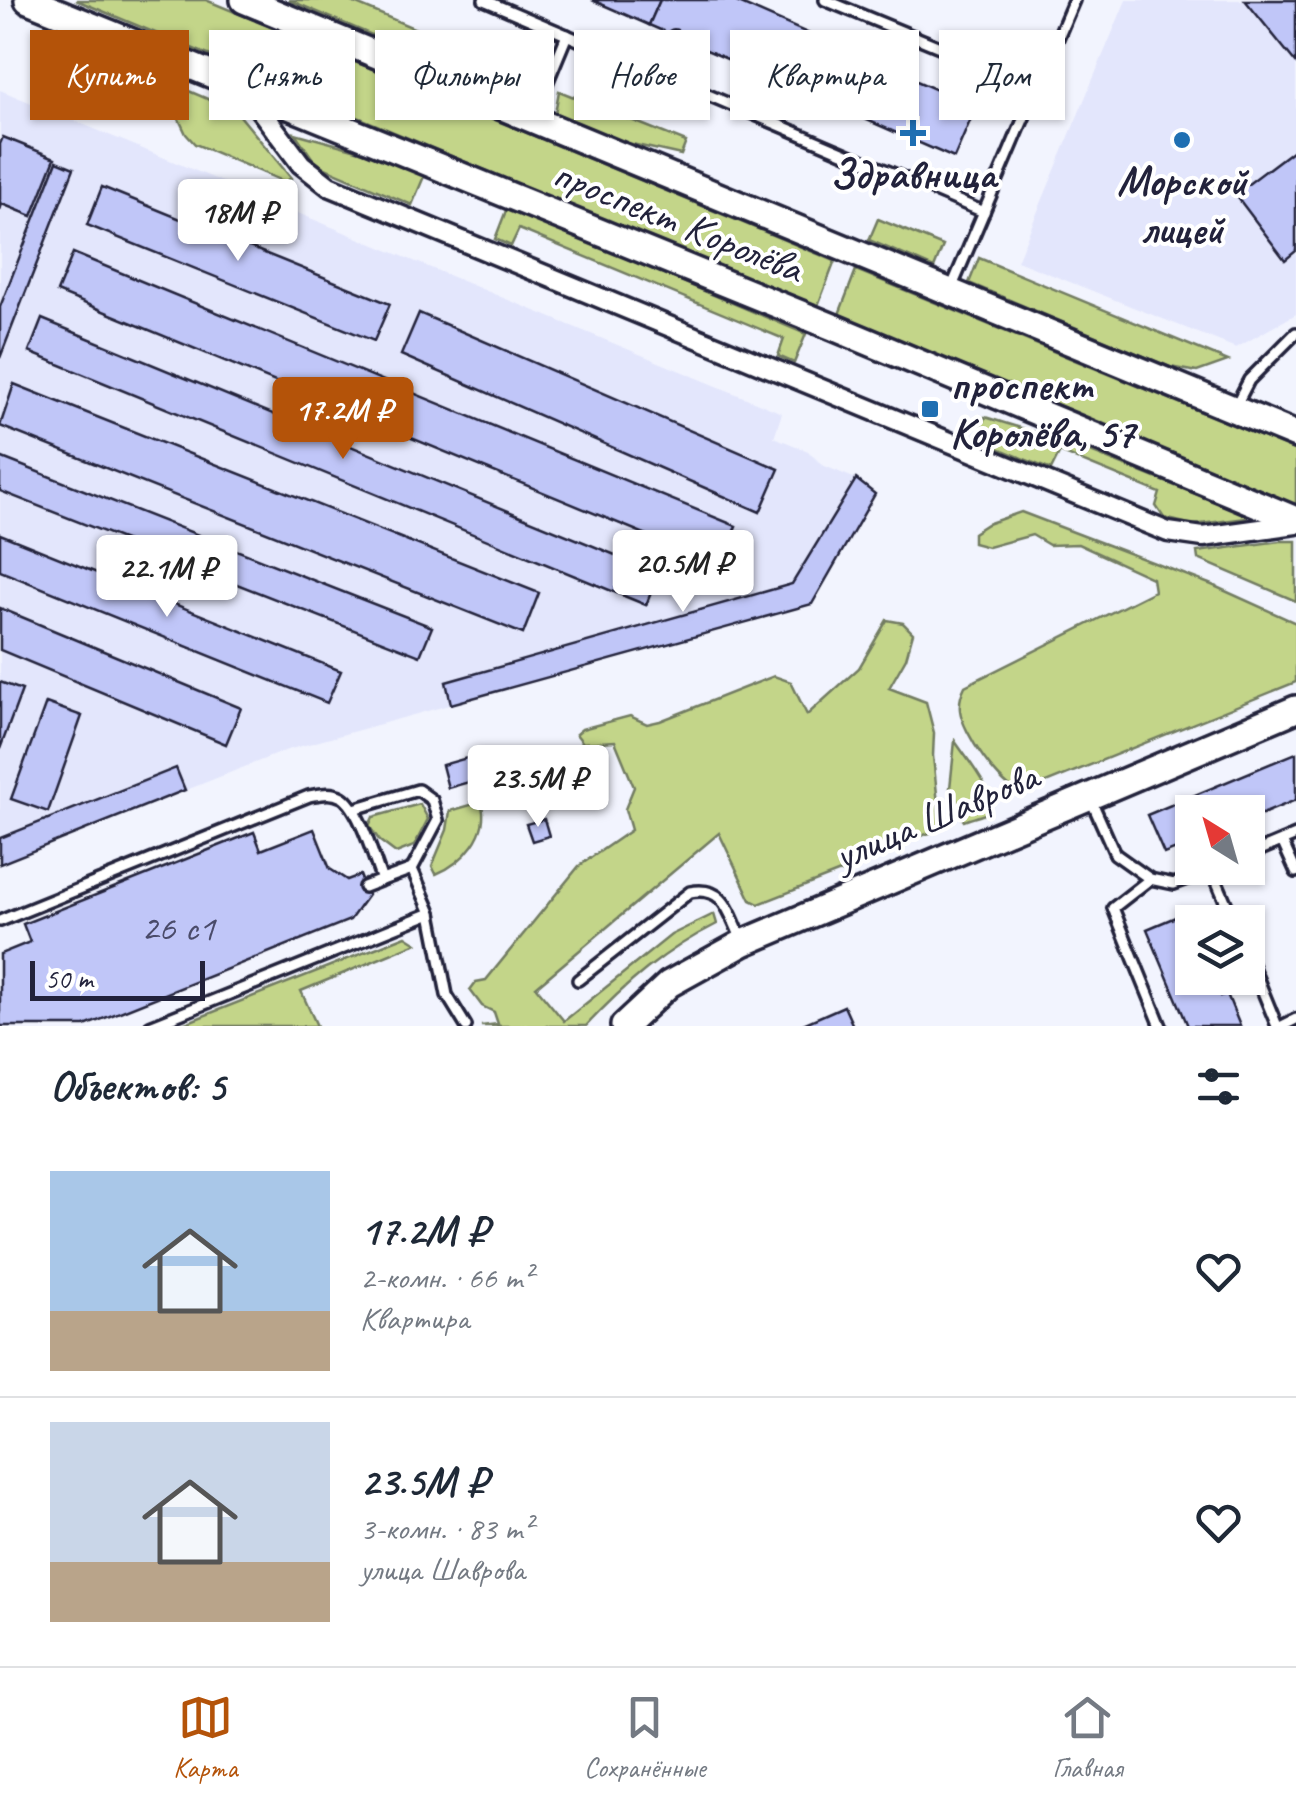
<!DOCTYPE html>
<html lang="ru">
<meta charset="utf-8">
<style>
body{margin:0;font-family:Caveat,sans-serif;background:#f2f2f3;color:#1f2937;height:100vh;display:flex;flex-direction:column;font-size:38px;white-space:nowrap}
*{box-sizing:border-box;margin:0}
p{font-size:32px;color:#747a83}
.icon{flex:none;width:55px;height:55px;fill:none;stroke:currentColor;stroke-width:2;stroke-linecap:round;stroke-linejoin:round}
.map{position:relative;height:1026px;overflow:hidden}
.drawer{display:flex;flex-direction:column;background:#fff;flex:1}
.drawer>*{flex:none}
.banner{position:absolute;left:30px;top:30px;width:1238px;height:90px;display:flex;gap:20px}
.needle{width:65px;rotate:323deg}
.tools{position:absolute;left:1175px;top:795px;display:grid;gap:20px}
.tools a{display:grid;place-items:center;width:90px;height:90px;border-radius:0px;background:#fff;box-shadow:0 2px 8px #0004;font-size:50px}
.scale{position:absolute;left:30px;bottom:25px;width:175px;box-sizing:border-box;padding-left:10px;border:5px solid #22223b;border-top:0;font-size:28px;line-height:35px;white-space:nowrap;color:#22223b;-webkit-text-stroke:8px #fff;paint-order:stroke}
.price{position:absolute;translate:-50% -85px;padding:0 22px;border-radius:10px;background:#fff;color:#222;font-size:32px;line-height:65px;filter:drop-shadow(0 2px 5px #0008)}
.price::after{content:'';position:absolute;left:50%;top:60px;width:30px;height:22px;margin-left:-15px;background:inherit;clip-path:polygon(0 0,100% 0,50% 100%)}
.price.current{background:#b45309;color:#fff}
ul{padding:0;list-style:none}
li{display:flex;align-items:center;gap:30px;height:250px;padding:0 50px}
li+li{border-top:2px solid #e0e1e3}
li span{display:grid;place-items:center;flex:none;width:280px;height:200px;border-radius:0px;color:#555}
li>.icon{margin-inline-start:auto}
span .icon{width:120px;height:120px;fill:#fffc;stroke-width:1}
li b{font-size:42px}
h2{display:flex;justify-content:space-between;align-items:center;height:120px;padding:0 50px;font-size:42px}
.pill{padding:0 35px;border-radius:0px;background:#fff;box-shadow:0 2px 8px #0004;font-size:35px;line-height:90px}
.pill.current{background:#b45309;color:#fff}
.tabs{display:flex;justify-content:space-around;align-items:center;height:140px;border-top:2px solid #e0e1e3;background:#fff;font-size:28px;color:#747a83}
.tabs a{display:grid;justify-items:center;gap:5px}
.tabs .current{color:#b45309}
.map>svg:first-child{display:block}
.built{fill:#e3e6fc}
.green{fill:#c3d589;stroke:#727c62;stroke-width:2.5}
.building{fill:#c0c6f8;stroke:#22223b;stroke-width:2.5}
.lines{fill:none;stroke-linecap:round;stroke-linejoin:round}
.lane-casing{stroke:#22223b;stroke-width:16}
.street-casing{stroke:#22223b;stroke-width:25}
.secondary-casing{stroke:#22223b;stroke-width:32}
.lane{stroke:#fff;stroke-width:9}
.street{stroke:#fff;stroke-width:18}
.secondary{stroke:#fff;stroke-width:25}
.poi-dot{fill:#1f6fb2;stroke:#fff;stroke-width:4}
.labels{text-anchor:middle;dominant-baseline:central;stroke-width:8;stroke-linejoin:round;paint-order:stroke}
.number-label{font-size:38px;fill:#4a4b6a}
.poi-label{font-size:42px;font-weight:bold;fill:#22223b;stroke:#fff}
.street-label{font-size:42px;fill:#22223b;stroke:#fff}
</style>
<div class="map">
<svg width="1296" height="1026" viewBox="0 0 1296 1026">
<rect width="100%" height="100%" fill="#f2f4fe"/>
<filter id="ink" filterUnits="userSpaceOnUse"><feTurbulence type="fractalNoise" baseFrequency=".01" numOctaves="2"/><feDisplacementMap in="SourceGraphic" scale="20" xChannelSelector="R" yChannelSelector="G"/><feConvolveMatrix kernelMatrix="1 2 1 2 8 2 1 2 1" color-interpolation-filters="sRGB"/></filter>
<g filter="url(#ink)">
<g class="built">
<polygon points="1126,0 1296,0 1296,314 1236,348 1017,261"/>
<polygon points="0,90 782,413 774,437 808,451 822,465 856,479 875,494 812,604 287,750 0,864"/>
</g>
<g class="green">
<polygon points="76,0 206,0 835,261 817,308"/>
<polygon points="289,0 347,0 535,79 516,96"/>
<polygon points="177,86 236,111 291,178 285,182 195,144 186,134 171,102"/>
<polygon points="559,91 686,142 681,155 623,142 555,113"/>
<polygon points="295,133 375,155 425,174 412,205 325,168 313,159"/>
<polygon points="507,208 806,334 794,363 778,356 784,339 519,229 511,246 495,239"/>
<polygon points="878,219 943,246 934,268 869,240"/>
<polygon points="979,258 1228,361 1197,372 1170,367 969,283"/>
<polygon points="856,270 1296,451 1296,505 838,317"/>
<polygon points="985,417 1063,441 1246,514 1246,518 1193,525 1164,518 1156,506 1160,493 1060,452 1051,470 976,439"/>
<path d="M1021,512L1212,585L1296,623V682L1021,793C1000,787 962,732 960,710C959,701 961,694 965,686L1154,591L1152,578L1078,544L1049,545L1032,535L988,547L973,543V533L987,524Z"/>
<polygon points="1280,541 1296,541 1296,601 1198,559 1197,552"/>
<path d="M887,620L903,623L913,633L906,658L889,688L926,702L934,733L933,756L940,823L938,830L885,849L853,867L759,904L751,900L719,833L536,987L564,1021L671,935L714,914L717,924C665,950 625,984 586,1026H481L498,1024L494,1012L482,1006L470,990L476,982L486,980L579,866L631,830L625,809L634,787L615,741L583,743L576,734L582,729L630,716L647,724L660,721L774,676L791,682L807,715L859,668Z"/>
<path d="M955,741C963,754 1002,800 988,812C983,816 970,818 964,821C956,810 960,798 950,788Z"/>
<path d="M481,802C491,833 463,863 436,874L432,866L447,830L450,811Z"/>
<polygon points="420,804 428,819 414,846 396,853 380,841 369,826 373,817"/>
<polygon points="406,936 417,943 301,991 317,1026 178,1026"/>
</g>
<g class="building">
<polygon points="592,0 660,0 649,25"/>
<polygon points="660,0 732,0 976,107 954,158 649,25"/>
<polygon points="1245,0 1296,0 1296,63"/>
<polygon points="3,137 55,158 32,216 2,204 0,210 0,144"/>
<polygon points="1296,148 1296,251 1285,260 1235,194"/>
<polygon points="57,161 74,168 0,358 0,307"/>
<polygon points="102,187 390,304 374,341 87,225"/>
<polygon points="73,253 736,526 720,565 57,292"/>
<polygon points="419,313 779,469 760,512 401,355"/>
<polygon points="42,319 659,573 646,605 29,352"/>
<polygon points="14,384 539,593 523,634 0,426"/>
<polygon points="0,457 432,627 420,656 0,491"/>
<polygon points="856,479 875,494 812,604 451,704 446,682 792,584"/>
<polygon points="0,534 341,671 327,703 0,571"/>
<polygon points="0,608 241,708 226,744 0,650"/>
<polygon points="0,682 22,690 0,749"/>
<polygon points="46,703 82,716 48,812 11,799"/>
<polygon points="1296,753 1296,800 1248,820 1248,812 1192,812 1192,843 1164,854 1147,815"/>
<polygon points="481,754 487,777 448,788 442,765"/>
<polygon points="176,768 185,790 0,864 0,838"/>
<polygon points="544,819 549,836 532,841 526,824"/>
<polygon points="314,829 330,869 347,880 360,875 368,895 350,920 85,1026 0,1026 0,954 30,942 23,924 254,832 261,850"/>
<polygon points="1185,913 1190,925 1192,924 1192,978 1212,978 1220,996 1227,994 1240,1026 1188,1026 1147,929"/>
<polygon points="844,1006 853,1026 802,1026 803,1024"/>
</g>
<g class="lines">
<defs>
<g id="lane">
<polyline points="484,0 984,212"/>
<polyline points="825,0 1037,87"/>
<polyline points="657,73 674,36"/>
<polyline points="533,117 567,35"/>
<polyline points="951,289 1074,0"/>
<polyline points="1235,407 1249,380 1296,333"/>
<polyline points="1091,800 1115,854 1150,879 1174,884 1212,870"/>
<polyline points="354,809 418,790 432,800 438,820 412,869 431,913 447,995 466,1026"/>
<polyline points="1282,841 1296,872"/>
<polyline points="1248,855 1296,835"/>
<polyline points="1218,868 1212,870 1234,922"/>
<polyline points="1150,879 1113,908 1161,1026"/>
<polyline points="364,887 382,880"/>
<path d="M0,921L309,796C321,794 331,791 342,797C360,808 374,860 382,880L412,869"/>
<polyline points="1248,955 1277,1026"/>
<path d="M578,980L690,892C725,885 729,913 742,940"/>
<polyline points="150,1026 431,913"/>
<polyline points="1282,1026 1296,1019"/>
</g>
<polyline id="street" points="246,91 301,164 329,186 1168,532 1203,537 1296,524"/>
<g id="secondary">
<polyline points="28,0 833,327 1296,520"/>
<polyline points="244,0 1296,435"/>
<polyline points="624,1026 669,984 743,943 1296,709"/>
</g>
</defs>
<use href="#lane" class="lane-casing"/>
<use href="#street" class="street-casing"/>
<use href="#secondary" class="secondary-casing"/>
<use href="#lane" class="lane"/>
<use href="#street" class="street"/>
<use href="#secondary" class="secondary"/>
</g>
</g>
<g class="poi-dot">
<path d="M908 118h10v10h10v10h-10v10h-10v-10h-10v-10h10z"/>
<circle cx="1182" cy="140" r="10"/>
<rect x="920" y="399" width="20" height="20" rx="5"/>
</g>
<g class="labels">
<g class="number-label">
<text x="178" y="927">26 c1</text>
</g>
<g class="poi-label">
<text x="913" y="174">Здравница</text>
<text x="1182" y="181">Морской<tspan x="1182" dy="48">лицей</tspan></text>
<text x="950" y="385" text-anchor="start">проспект<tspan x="950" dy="48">Королёва, 57</tspan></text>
</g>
<g class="street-label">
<text transform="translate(678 221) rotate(22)">проспект Королёва</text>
<text transform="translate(936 816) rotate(-23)">улица Шаврова</text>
</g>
</g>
</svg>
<div class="tools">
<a><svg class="needle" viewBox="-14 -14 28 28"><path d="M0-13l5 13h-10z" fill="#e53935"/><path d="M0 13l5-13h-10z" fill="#747a83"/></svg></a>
<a><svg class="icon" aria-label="layers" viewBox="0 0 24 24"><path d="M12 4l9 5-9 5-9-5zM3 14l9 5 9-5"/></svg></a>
</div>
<div class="scale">50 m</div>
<b class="price" style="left:238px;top:264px">18M ₽</b>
<b class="price current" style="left:343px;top:462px">17.2M ₽</b>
<b class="price" style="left:683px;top:615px">20.5M ₽</b>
<b class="price" style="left:167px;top:620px">22.1M ₽</b>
<b class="price" style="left:538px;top:830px">23.5M ₽</b>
<div class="banner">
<a class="pill current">Купить</a>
<a class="pill">Снять</a>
<a class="pill">Фильтры</a>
<a class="pill">Новое</a>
<a class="pill">Квартира</a>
<a class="pill">Дом</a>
</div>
</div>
<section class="drawer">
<h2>Объектов: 5<svg class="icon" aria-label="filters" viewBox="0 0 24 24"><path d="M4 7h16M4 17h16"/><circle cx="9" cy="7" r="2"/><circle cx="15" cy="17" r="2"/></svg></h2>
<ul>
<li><span style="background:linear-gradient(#a9c7e8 70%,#b9a48a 0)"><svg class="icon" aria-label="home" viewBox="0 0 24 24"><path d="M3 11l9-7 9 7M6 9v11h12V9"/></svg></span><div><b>17.2M ₽</b><p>2-комн. · 66 m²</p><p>Квартира</p></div><svg class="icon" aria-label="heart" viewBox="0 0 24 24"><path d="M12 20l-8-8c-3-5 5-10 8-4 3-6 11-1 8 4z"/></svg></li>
<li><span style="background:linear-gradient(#c9d6e8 70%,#b9a48a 0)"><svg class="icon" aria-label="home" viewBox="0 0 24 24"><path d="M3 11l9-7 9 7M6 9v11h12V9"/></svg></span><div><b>23.5M ₽</b><p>3-комн. · 83 m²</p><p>улица Шаврова</p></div><svg class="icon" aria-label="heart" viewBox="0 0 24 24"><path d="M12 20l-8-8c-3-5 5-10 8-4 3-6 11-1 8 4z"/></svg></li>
</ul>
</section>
<nav class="tabs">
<a class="current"><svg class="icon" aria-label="map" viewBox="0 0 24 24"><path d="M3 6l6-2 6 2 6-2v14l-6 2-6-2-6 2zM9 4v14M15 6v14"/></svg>Карта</a>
<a><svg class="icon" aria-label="saved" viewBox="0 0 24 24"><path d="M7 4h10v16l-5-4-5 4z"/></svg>Сохранённые</a>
<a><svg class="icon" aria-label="home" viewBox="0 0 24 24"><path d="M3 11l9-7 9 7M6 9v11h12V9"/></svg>Главная</a>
</nav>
